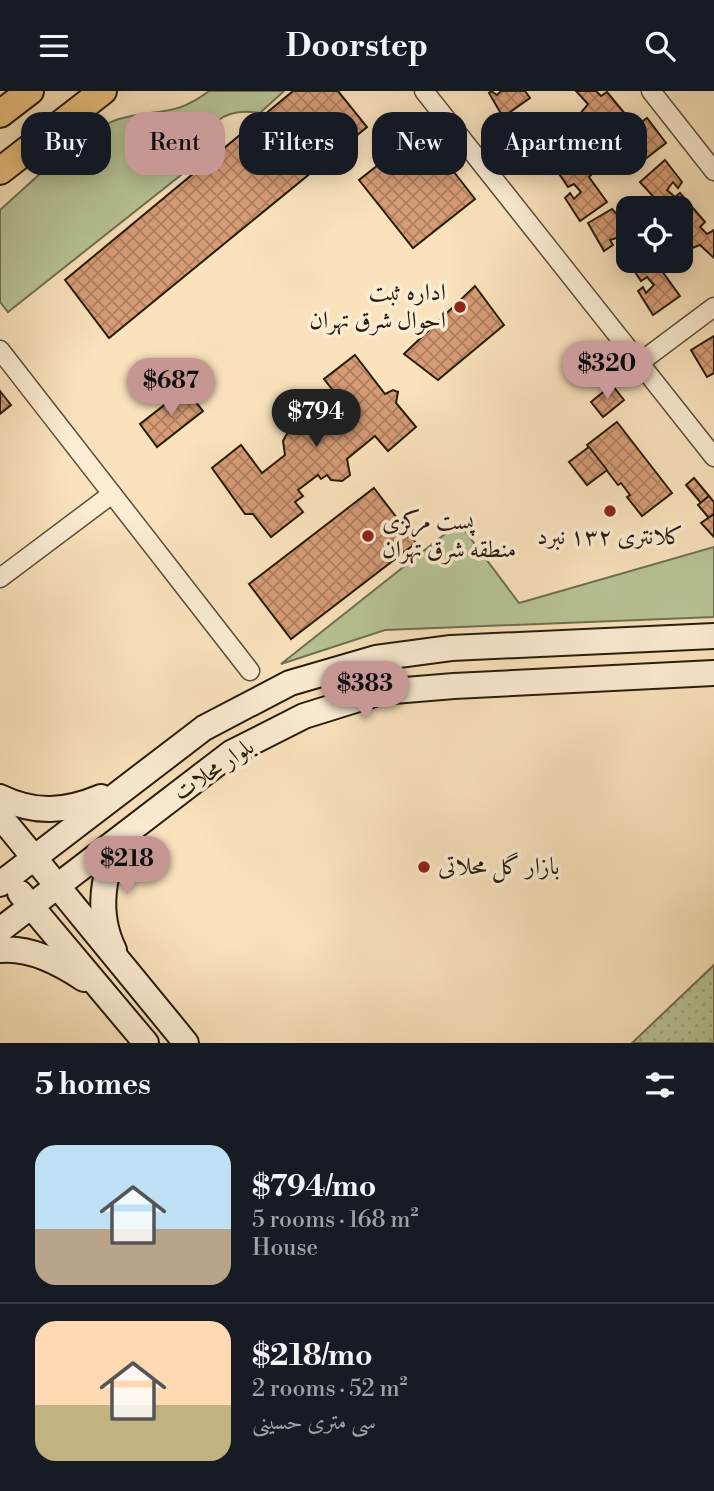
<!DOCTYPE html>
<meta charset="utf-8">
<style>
body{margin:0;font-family:"Libre Bodoni",Amiri,serif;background:#20242c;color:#f1f3f6;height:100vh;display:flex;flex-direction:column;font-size:26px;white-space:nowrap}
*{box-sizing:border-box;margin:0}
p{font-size:23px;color:#9ea1a6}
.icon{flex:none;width:38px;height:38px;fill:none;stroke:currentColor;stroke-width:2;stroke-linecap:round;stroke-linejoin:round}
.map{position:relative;height:952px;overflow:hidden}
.details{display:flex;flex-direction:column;background:#171b24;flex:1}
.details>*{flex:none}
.banner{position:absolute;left:21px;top:21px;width:672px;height:63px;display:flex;gap:14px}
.tools{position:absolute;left:616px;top:105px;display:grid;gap:14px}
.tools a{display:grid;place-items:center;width:77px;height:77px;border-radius:14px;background:#171b24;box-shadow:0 4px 18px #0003;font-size:35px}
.price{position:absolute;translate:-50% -60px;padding:0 16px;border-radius:24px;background:#c59692;color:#111;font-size:23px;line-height:46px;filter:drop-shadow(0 2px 4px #0008)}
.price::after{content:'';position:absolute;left:50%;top:42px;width:21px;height:16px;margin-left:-10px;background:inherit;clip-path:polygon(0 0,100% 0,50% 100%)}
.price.on{background:#222;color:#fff}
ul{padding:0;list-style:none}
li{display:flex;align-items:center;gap:21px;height:175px;padding:0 35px}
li+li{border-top:2px solid #363941}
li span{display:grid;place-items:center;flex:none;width:196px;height:140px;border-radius:21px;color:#555}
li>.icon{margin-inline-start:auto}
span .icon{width:84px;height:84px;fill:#fffc;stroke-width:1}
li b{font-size:30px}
h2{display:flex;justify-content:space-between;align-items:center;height:84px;padding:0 35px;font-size:30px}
.chip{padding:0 24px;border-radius:21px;background:#171b24;box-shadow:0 4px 18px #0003;font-size:24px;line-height:63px}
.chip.on{background:#c59692;color:#111}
header{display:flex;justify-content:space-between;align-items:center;height:91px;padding:0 35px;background:#171b24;font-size:32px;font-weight:800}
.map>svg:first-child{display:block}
.green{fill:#b8c496;stroke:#707051;stroke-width:2}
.garden{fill:url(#garden-dots);stroke:#707051;stroke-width:2}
.building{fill:url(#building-cross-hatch);stroke:#281c0c;stroke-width:2}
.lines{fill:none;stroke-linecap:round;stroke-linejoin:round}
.street-casing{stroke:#5c4e38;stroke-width:21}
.secondary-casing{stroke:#281c0c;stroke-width:28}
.primary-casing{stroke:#281c0c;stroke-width:30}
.street{stroke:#fbecd3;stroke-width:18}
.secondary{stroke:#fbecd3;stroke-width:24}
.primary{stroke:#ecc17e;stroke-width:26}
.poi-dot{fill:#8f2418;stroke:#fbecd3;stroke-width:2.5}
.labels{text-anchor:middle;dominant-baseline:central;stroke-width:7;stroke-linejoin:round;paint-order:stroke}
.poi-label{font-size:24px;fill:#281c0c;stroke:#fbecd3;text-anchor:start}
.street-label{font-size:24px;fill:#281c0c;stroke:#fbecd3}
</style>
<header><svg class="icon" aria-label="menu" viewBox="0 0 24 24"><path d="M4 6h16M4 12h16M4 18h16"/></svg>Doorstep<svg class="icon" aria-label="search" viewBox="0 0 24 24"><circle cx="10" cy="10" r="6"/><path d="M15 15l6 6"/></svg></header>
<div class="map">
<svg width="714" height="952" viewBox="0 0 714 952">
<defs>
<pattern id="garden-dots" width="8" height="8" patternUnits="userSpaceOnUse" patternTransform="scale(1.75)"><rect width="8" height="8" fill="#b8c496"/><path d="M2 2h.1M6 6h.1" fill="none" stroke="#9ea880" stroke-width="1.8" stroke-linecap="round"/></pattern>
<pattern id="building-cross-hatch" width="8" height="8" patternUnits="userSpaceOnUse" patternTransform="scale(1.75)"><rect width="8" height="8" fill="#d69c76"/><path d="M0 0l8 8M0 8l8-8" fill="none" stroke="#ae7e5f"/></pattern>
</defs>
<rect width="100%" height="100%" fill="#f9e2bc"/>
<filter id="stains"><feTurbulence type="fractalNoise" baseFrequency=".00286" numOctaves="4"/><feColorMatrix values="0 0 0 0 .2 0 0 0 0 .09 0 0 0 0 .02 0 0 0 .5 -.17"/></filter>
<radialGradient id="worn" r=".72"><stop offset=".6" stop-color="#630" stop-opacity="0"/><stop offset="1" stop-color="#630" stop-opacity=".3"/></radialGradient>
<g class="green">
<path d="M209,0H284L260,22C222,16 206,33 200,69L8,221L0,211V119C30,93 83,39 119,28C156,17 174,27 209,0Z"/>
<polygon points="459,432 519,512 714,456 714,526 385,539 281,573"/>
</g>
<polygon class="garden" points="714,874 714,952 632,952"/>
<g class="building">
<polygon points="293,0 338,0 367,36 109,247 65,189"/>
<polygon points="491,0 497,4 501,0 525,0 530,7 503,26 489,2"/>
<polygon points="576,0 596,0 601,5 607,1 631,30 626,35 634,42 642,38 639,33 647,27 666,52 644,69 627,53 613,57 580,23 588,13"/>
<polygon points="539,24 554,43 569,39 597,78 589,86 607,111 580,130 565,107 570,102 574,108 581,101 574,93 568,96 547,65 552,61 546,52 537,56 540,61 531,66 515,39"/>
<polygon points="422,40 475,108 413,157 359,89"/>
<polygon points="665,69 682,91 678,97 673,91 667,99 675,106 680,102 705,131 700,136 707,143 714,139 714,167 700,154 687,159 681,152 681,117 659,117 661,114 640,91"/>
<polygon points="612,118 628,136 628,170 670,171 662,180 680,205 653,224 638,200 643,196 646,202 654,194 647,186 641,190 620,158 625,154 619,146 610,149 613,154 604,160 588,132"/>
<polygon points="475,195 504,234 438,289 404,263"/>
<polygon points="714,245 714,282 707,286 691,259"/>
<polygon points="355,264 385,303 393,299 398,301 396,312 416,336 388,360 375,345 347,368 350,384 342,390 331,389 327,384 321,388 318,384 298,399 303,405 295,411 303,421 271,446 253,423 245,423 212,377 241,354 262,382 285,364 283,350 289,339 302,335 314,340 346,316 324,288"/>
<polygon points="612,294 624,309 603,326 591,311"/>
<polygon points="185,298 203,320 157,356 140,333"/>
<polygon points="0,300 11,314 0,323"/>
<polygon points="617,331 672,402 642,425 627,406 630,404 621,392 618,394 587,354"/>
<polygon points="589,356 607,379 587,394 569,371"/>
<polygon points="694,387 709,405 701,412 686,394"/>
<polygon points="374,397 416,452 291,548 249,493"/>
<polygon points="709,405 714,411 714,423 709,427 698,414"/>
<polygon points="714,423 714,446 701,432"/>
</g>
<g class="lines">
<defs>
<g id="street">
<polyline points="424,0 714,366"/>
<polyline points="651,0 714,80"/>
<polyline points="0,259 250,580"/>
<polyline points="639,272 714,216"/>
<polyline points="0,487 112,403"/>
</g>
<g id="secondary">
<path d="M0,706C35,723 65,721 101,706"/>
<polyline points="0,725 186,952"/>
<polyline points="0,793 204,637 290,592 376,567 451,557 714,545"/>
<polyline points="20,802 146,952"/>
<polyline points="0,839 231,662 304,625 381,601 454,595 714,582"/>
<path d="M0,859C30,856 59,871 84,888"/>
<path d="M114,859C97,825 100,778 125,748"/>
</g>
<g id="primary">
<polyline points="0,23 30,0"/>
<polyline points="0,80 103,0"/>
</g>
</defs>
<use href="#street" class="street-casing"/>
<use href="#secondary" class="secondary-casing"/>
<use href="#primary" class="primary-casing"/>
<use href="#street" class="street"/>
<use href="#secondary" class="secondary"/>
<use href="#primary" class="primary"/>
</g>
<g class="poi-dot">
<circle cx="460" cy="216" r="7"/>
<circle cx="610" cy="420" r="7"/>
<circle cx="368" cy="445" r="7"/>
<circle cx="424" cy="776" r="7"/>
</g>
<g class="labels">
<g class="poi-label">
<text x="446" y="202" text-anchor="end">اداره ثبت<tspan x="446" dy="28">احوال شرق تهران</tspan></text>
<text x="382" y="431">پست مرکزی<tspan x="382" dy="28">منطقه شرق تهران</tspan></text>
<text x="610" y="446" text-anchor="middle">کلانتری ۱۳۲ نبرد</text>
<text x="438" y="776">بازار گل محلاتی</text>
</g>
<g class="street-label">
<text transform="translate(214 679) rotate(-34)">بلوار محلات</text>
</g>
</g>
<rect width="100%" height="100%" filter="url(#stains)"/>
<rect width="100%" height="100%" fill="url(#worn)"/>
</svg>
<div class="tools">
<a><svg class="icon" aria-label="locate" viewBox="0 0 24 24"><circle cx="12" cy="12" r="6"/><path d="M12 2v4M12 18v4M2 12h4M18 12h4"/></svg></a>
</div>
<b class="price" style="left:607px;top:310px">$320</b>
<b class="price" style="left:171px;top:327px">$687</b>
<b class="price on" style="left:316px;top:358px">$794</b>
<b class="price" style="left:365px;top:630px">$383</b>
<b class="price" style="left:127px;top:805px">$218</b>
<div class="banner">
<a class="chip">Buy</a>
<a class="chip on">Rent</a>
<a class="chip">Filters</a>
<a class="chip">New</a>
<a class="chip">Apartment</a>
</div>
</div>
<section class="details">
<h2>5 homes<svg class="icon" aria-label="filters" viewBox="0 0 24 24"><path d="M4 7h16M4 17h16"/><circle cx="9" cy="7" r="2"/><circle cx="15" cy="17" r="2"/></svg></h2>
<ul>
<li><span style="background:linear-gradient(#bfe0f5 60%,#b9a48a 0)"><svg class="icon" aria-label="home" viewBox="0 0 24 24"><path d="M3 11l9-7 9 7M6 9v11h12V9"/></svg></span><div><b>$794/mo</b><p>5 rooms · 168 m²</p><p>House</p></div></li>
<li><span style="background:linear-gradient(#ffd9b3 60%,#c2b280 0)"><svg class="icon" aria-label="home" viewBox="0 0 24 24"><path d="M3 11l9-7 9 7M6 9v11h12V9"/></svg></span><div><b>$218/mo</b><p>2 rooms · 52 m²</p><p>سی متری حسینی</p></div></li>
</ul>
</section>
